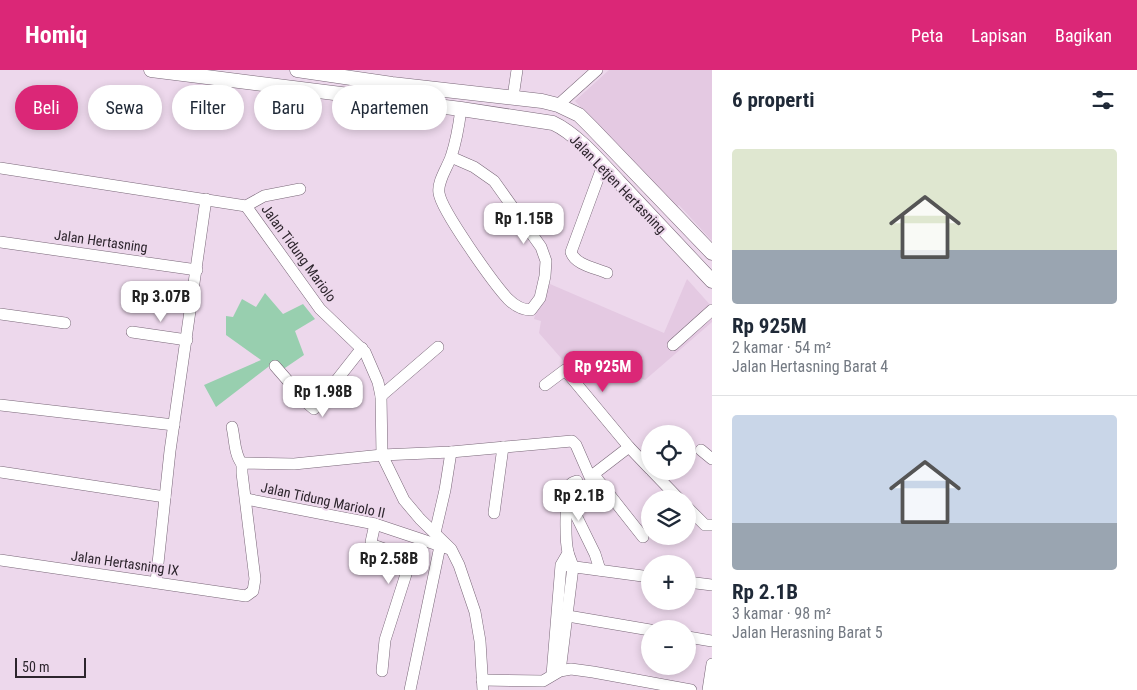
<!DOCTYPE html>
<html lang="id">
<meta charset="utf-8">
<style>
body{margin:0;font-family:"Roboto Condensed",sans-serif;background:#f2f2f3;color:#1f2937;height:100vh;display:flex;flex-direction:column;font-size:19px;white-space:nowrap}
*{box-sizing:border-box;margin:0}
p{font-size:16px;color:#747a83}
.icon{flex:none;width:28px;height:28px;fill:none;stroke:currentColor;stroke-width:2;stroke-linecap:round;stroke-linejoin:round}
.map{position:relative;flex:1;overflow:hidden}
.drawer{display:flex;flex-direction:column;background:#fff;width:425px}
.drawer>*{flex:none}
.banner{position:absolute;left:15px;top:15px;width:475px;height:45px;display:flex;gap:10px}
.fabs{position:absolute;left:641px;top:355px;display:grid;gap:10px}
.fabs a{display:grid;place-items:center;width:55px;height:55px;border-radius:50%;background:#fff;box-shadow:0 2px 8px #0003;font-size:25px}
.scale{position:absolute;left:15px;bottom:12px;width:71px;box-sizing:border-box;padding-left:5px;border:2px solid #2d252d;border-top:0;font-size:14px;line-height:18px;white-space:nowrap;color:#2d252d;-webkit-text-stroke:4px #edd8ec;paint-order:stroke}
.price{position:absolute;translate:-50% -42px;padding:0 11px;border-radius:10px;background:#fff;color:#222;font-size:16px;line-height:32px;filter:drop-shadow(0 1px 2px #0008)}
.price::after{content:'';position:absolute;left:50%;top:30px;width:15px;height:11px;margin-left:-8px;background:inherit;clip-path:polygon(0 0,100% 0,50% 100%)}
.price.on{background:#db2777;color:#fff}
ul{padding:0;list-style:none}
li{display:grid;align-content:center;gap:10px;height:265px;padding:0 20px}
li+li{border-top:1px solid #e0e1e3}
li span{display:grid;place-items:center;height:155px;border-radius:5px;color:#555}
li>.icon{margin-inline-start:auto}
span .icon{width:90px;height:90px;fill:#fffc;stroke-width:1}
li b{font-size:21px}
h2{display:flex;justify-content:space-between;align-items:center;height:60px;padding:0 20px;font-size:21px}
.pill{padding:0 18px;border-radius:22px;background:#fff;box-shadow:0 2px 8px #0003;font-size:18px;line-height:45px}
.pill.on{background:#db2777;color:#fff}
header{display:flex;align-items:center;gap:30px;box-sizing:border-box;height:70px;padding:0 25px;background:#db2777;color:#fff}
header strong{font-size:24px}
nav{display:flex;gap:28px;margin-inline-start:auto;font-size:18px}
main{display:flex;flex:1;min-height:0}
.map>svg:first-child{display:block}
.built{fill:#e4c9e2}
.green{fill:#98cfaf}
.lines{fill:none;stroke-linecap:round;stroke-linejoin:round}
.minor-casing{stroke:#796778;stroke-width:12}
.major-casing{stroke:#796778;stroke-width:15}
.minor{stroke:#fff;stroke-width:11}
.major{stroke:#fff;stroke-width:14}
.labels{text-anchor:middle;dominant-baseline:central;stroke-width:4;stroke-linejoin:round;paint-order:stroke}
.street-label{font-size:14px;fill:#2d252d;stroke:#edd8ec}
</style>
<header>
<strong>Homiq</strong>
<nav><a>Peta</a><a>Lapisan</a><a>Bagikan</a></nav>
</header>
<main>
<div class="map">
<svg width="712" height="620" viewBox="0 0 712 620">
<rect width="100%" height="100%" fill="#edd8ec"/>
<g class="built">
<polygon points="609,0 712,0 712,171 679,135 675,138 575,31"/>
<polygon points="687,209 712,237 712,252 645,310 598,293 583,313 539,263 541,251 534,249 543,211 664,263"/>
</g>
<polygon class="green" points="265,223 283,244 303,234 315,249 295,261 304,285 282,300 272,294 216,337 204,315 261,290 226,265 226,246 233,247 242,229 256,237"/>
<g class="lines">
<defs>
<g id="minor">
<polyline points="513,27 517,0"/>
<polyline points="558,35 597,0"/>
<path d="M451,87L474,97L494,111L541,177L546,191L545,206L540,228L531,240C522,240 514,235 508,229C494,214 441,140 439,123C437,112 447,98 451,87C456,72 459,55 461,39"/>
<path d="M603,95L571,182C575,195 596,198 607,203"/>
<polyline points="0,98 246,136 264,126 300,119"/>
<polyline points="246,136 320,239 365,282 378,312 381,326 382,385 404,430 420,449 451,479 459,495 475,542 480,571 483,620"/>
<polyline points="0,172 197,200"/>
<polyline points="0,244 65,253"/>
<polyline points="132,262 187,270"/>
<polyline points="673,275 712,240"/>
<polyline points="275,296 308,334 314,339 362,278"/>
<polyline points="545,315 565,300 629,377 650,399"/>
<polyline points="381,326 438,277"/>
<polyline points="0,335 174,355"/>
<path d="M232,357C235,369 234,384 242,394"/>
<polyline points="701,380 712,389"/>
<polyline points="652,401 679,429"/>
<polyline points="0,402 165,427"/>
<polyline points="594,405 643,467"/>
<polyline points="246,429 375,454 450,479"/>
<polyline points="568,429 595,484 600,500"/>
<polyline points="688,438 705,455 712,455"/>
<polyline points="494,443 503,377"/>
<polyline points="375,454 371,472 373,475 404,486 408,491 408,498 385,570 382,601"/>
<polyline points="435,463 445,420 451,382"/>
<polyline points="0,490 246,526 253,521 255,509 242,403 242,394 245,393 294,394 382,385 451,382 572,371 576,375 590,407 629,377"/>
<polyline points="568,496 650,507"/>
<polyline points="156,512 170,381 206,129"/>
<polyline points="688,512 712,515"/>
<polyline points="568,546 650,560"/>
<polyline points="688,567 712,571"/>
<path d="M560,601L573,497C572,492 569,487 568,482C565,471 565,424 570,415C572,412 574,412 577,411"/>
<polyline points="552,605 561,495 568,483"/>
<polyline points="482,610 543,611 560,601 571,599 593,602 691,620"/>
<polyline points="410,620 440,476"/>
<polyline points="708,620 712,594"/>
</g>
<g id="major">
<path d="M151,0L461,39L553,53C577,64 601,93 619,112C650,145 681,178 712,211"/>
<polyline points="297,0 392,14 542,31 558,35 579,45 592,58 712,183"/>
</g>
</defs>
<use href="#minor" class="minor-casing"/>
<use href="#major" class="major-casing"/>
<use href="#minor" class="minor"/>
<use href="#major" class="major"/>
</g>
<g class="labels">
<g class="street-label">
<text transform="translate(618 114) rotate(46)">Jalan Letjen Hertasning</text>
<text transform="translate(101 171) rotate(8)">Jalan Hertasning</text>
<text transform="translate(299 183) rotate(54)">Jalan Tidung Mariolo</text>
<text transform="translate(323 430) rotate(12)">Jalan Tidung Mariolo II</text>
<text transform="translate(125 493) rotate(8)">Jalan Hertasning IX</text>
</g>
</g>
</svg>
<div class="fabs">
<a><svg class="icon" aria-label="locate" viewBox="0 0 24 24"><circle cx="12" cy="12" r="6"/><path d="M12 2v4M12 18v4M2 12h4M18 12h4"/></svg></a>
<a><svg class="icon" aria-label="layers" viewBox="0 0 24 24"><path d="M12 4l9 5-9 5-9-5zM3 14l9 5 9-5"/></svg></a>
<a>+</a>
<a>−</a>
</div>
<div class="scale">50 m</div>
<b class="price" style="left:524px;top:175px">Rp 1.15B</b>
<b class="price" style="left:161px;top:253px">Rp 3.07B</b>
<b class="price on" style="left:603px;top:323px">Rp 925M</b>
<b class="price" style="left:323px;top:348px">Rp 1.98B</b>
<b class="price" style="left:579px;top:452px">Rp 2.1B</b>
<b class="price" style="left:389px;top:515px">Rp 2.58B</b>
<div class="banner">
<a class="pill on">Beli</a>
<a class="pill">Sewa</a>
<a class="pill">Filter</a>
<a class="pill">Baru</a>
<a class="pill">Apartemen</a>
</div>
</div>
<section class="drawer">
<h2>6 properti<svg class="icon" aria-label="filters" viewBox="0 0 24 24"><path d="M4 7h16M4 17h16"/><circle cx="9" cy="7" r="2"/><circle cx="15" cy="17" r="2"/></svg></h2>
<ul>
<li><span style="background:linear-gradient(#dfe7d0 65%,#9aa5b1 0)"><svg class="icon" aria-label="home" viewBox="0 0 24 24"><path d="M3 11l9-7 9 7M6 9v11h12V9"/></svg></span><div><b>Rp 925M</b><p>2 kamar · 54 m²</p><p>Jalan Hertasning Barat 4</p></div></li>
<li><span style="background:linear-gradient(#c9d6e8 70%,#9aa5b1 0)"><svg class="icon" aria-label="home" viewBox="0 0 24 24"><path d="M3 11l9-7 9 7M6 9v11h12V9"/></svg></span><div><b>Rp 2.1B</b><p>3 kamar · 98 m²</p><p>Jalan Herasning Barat 5</p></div></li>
</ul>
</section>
</main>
